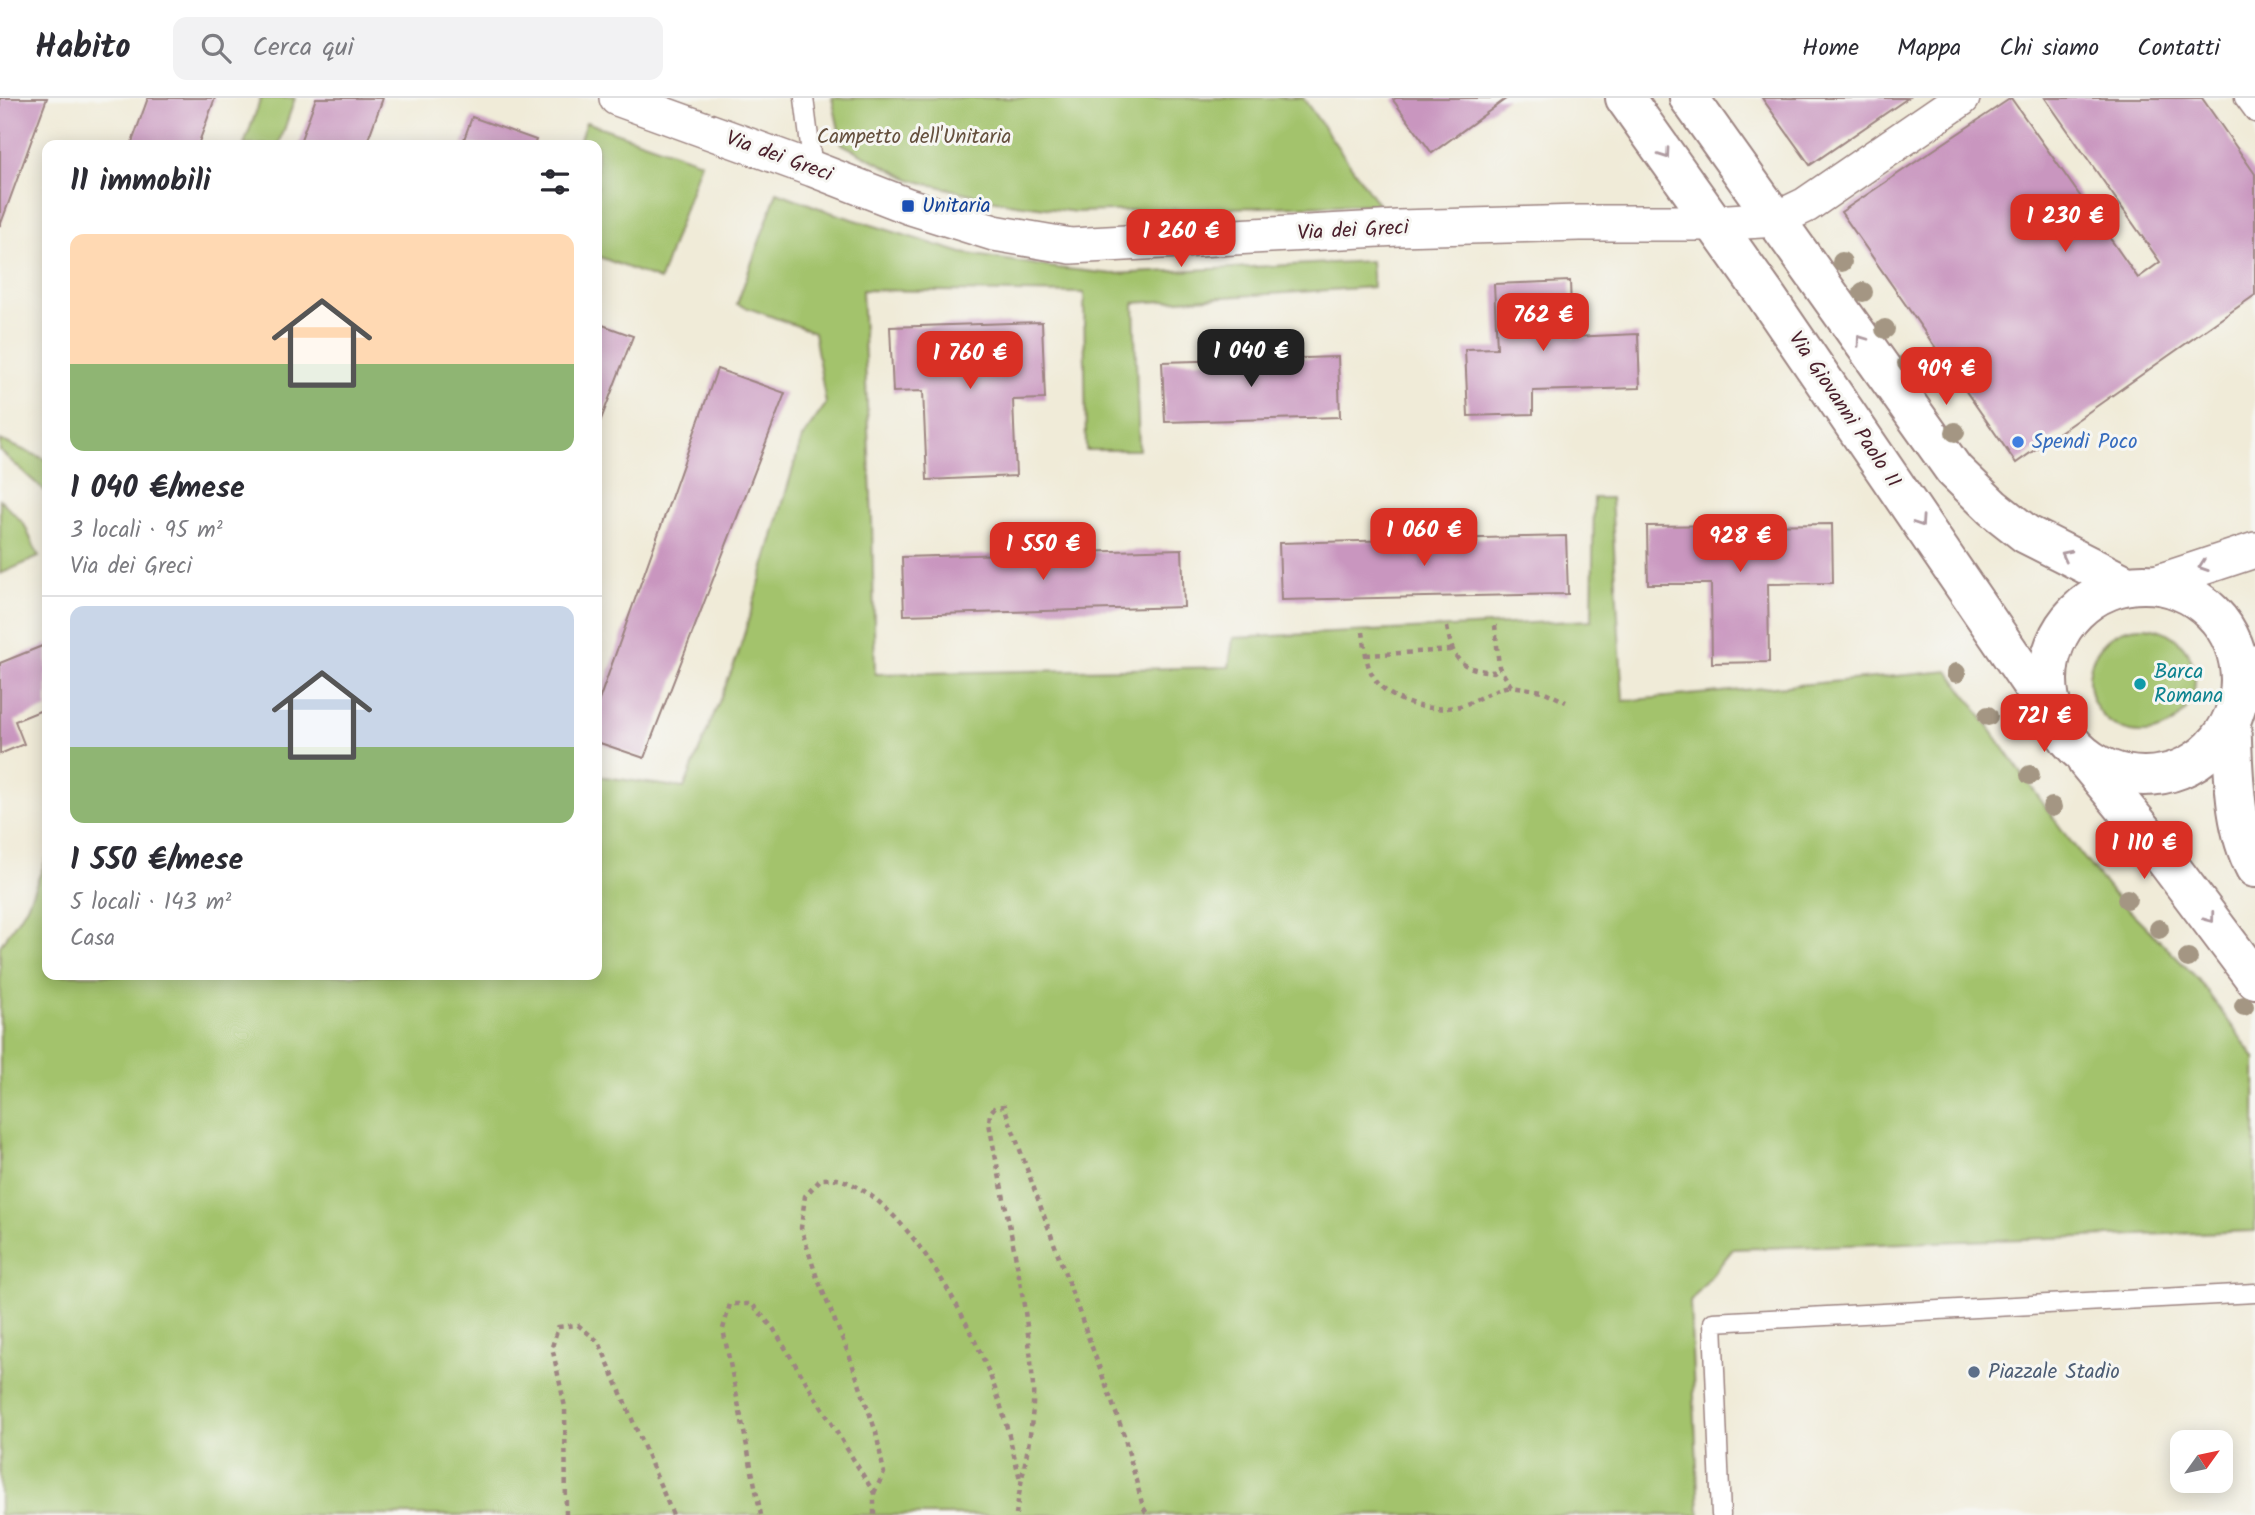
<!DOCTYPE html>
<html lang="it">
<meta charset="utf-8">
<style>
body{margin:0;font-family:Kalam,sans-serif;background:#f2f2f3;color:#2b2b33;height:100vh;display:flex;flex-direction:column;font-size:26px;white-space:nowrap}
*{box-sizing:border-box;margin:0}
p{font-size:23px;color:#7c7c81}
.icon{flex:none;width:38px;height:38px;fill:none;stroke:currentColor;stroke-width:2;stroke-linecap:round;stroke-linejoin:round}
.map{position:relative;flex:1;overflow:hidden}
.details{position:absolute;left:42px;top:42px;width:560px;height:840px;display:flex;flex-direction:column;background:#fff;border-radius:14px;box-shadow:0 4px 18px #0003}
.details>*{flex:none}
.needle{width:46px;rotate:57deg}
.tools{position:absolute;left:2170px;top:1332px;display:grid;gap:14px}
.tools a{display:grid;place-items:center;width:63px;height:63px;border-radius:14px;background:#fff;box-shadow:0 4px 18px #0003;font-size:35px}
.price{position:absolute;translate:-50% -60px;padding:0 16px;border-radius:14px;background:#d93025;color:#fff;font-size:23px;line-height:46px;filter:drop-shadow(0 2px 4px #0008)}
.price::after{content:'';position:absolute;left:50%;top:42px;width:21px;height:16px;margin-left:-10px;background:inherit;clip-path:polygon(0 0,100% 0,50% 100%)}
.price.on{background:#222;color:#fff}
ul{padding:0;list-style:none}
li{display:grid;align-content:center;gap:14px;height:371px;padding:0 28px}
li+li{border-top:2px solid #e1e1e2}
li span{display:grid;place-items:center;height:217px;border-radius:14px;color:#555}
li>.icon{margin-inline-start:auto}
span .icon{width:126px;height:126px;fill:#fffc;stroke-width:1}
li b{font-size:30px}
h2{display:flex;justify-content:space-between;align-items:center;height:84px;padding:0 28px;font-size:30px}
header{display:flex;align-items:center;gap:42px;box-sizing:border-box;height:98px;padding:0 35px;background:#fff;border-bottom:2px solid #e1e1e2}
header strong{font-size:33px}
nav{display:flex;gap:38px;margin-inline-start:auto;font-size:24px}
.search{width:490px;height:63px;background:#f2f2f3;display:flex;align-items:center;gap:18px;box-sizing:border-box;padding:0 24px;border-radius:14px;color:#7c7c81;font-size:26px}
.map>svg:first-child{display:block}
.green{fill:#a3c36c;stroke:#76714c;stroke-width:2}
.building{fill:#c996bf}
.lines{fill:none;stroke-linecap:round;stroke-linejoin:round}
.lane-casing{stroke:#9d8582;stroke-width:21}
.street-casing{stroke:#9d8582;stroke-width:38}
.secondary-casing{stroke:#9d8582;stroke-width:42}
.path{stroke:#9d8582;stroke-width:4.5;stroke-dasharray:5 5;stroke-linecap:butt}
.lane{stroke:#fff;stroke-width:18}
.street{stroke:#fff;stroke-width:35}
.secondary{stroke:#fff;stroke-width:38}
.tree{fill:#a49683}
.oneway{stroke:#ae9aa0}
.transit-dot{fill:#1a4fb4;stroke:#f6f6f2;stroke-width:2.5}
.shop-dot{fill:#3f7fe0;stroke:#f6f6f2;stroke-width:2.5}
.culture-dot{fill:#0f9aa8;stroke:#f6f6f2;stroke-width:2.5}
.service-dot{fill:#5c6f8a;stroke:#f6f6f2;stroke-width:2.5}
.labels{text-anchor:middle;dominant-baseline:central;stroke-width:6;stroke-linejoin:round;paint-order:stroke}
.park-label{font-size:21px;fill:#65503e;stroke:#f6f6f2}
.street-label{font-size:21px;fill:#4a1f2b;stroke:#f6f6f2}
.transit-label{font-size:21px;fill:#164399;stroke:#f6f6f2;text-anchor:start}
.shop-label{font-size:21px;fill:#366cbe;stroke:#f6f6f2;text-anchor:start}
.culture-label{font-size:21px;fill:#0d838f;stroke:#f6f6f2;text-anchor:start}
.service-label{font-size:21px;fill:#4e5e75;stroke:#f6f6f2;text-anchor:start}
</style>
<header>
<strong>Habito</strong>
<div class="search"><svg class="icon" aria-label="search" viewBox="0 0 24 24"><circle cx="10" cy="10" r="6"/><path d="M15 15l6 6"/></svg>Cerca qui</div>
<nav><a>Home</a><a>Mappa</a><a>Chi siamo</a><a>Contatti</a></nav>
</header>
<div class="map">
<svg width="2255" height="1417" viewBox="0 0 2255 1417">
<rect width="100%" height="100%" fill="#f6f6f2"/>
<filter id="ink" filterUnits="userSpaceOnUse"><feTurbulence type="fractalNoise" baseFrequency=".0143" numOctaves="2"/><feDisplacementMap in="SourceGraphic" scale="14" xChannelSelector="R" yChannelSelector="G"/><feConvolveMatrix kernelMatrix="1 2 1 2 8 2 1 2 1" color-interpolation-filters="sRGB"/></filter>
<filter id="wash" filterUnits="userSpaceOnUse"><feTurbulence type="fractalNoise" baseFrequency=".00686" numOctaves="4" result="noise"/><feDisplacementMap in="SourceGraphic" scale="28" xChannelSelector="R" yChannelSelector="G"/><feGaussianBlur stdDeviation="1.57" result="paint"/><feColorMatrix in="noise" values="0 0 0 0 0 0 0 0 0 0 0 0 0 0 0 0 0 1.4 0 .05"/><feComposite in="paint" operator="in"/></filter>
<g filter="url(#wash)">
<rect width="100%" height="100%" fill="#f0ebd8"/>
<g class="green">
<polygon points="261,0 295,0 279,47 244,47"/>
<polygon points="832,0 1303,0 1378,106 1076,114 1008,105 912,82 842,46"/>
<polygon points="586,24 701,64 660,182 597,158 597,47 578,47"/>
<polygon points="777,94 833,115 962,155 1057,170 1113,176 1371,163 1373,189 1134,205 1139,352 1086,352 1084,195 862,192 872,422 875,576 1229,569 1233,540 1592,522 1594,400 1611,400 1623,603 1949,573 2067,739 2113,796 2198,881 2255,960 2255,1133 1733,1151 1690,1204 1699,1417 0,1417 0,848 27,808 47,760 47,877 597,877 597,678 684,690 738,557 802,340 826,306 814,234 737,206"/>
<polygon points="0,342 47,362 47,395 0,353"/>
<polygon points="0,401 24,426 39,459 0,476"/>
<circle cx="2142" cy="582" r="53"/>
</g>
<g id="blocks">
<g class="building">
<polygon points="0,0 47,0 0,128"/>
<polygon points="148,0 215,0 198,47 131,47"/>
<polygon points="316,0 383,0 366,47 299,47"/>
<polygon points="1396,0 1507,0 1432,55 1393,2"/>
<polygon points="1762,0 1908,0 1810,67"/>
<polygon points="2011,0 2138,180 2160,164 2045,0 2202,0 2255,76 2255,197 2016,365 1841,114"/>
<polygon points="472,19 536,42 534,47 462,47"/>
<polygon points="1570,183 1572,239 1638,236 1640,290 1533,293 1533,316 1468,318 1465,251 1497,250 1494,186"/>
<polygon points="1042,224 1045,301 1013,302 1016,378 927,382 923,293 893,294 890,229"/>
<polygon points="597,225 633,238 597,332"/>
<polygon points="1338,259 1340,319 1165,324 1162,264"/>
<polygon points="717,271 785,295 644,660 597,644 597,608"/>
<polygon points="1832,426 1833,485 1768,486 1769,564 1712,565 1711,486 1648,486 1647,428"/>
<polygon points="1566,438 1568,496 1281,502 1279,445"/>
<polygon points="1182,451 1184,509 904,517 902,459"/>
<polygon points="47,546 47,610 15,623 24,646 0,656 0,565"/>
</g>
</g>
</g>
<g filter="url(#ink)">
<use href="#blocks" fill-opacity="0" stroke="#9d8582" stroke-width="2"/>
<g class="lines">
<defs>
<g id="lane">
<polyline points="804,0 813,71"/>
<polyline points="2244,0 2255,15"/>
<polyline points="1721,1417 1713,1224 2255,1195"/>
</g>
<g id="street">
<polyline points="617,0 813,71 908,108 994,135 1071,148 1398,130 1580,125 1713,125 1777,121 1806,107 1962,0"/>
<polyline points="2152,486 2255,452"/>
<polyline points="2238,603 2255,565"/>
</g>
<g id="secondary">
<polyline points="1625,0 1766,198 2059,627"/>
<polyline points="1689,0 1954,372 1993,410 2026,436 2127,487"/>
<circle cx="2144" cy="582" r="96"/>
<path d="M2231,623C2234,671 2232,727 2255,770"/>
<polyline points="2087,664 2143,732 2255,881"/>
</g>
</defs>
<use href="#lane" class="lane-casing"/>
<use href="#street" class="street-casing"/>
<use href="#secondary" class="secondary-casing"/>
<g class="path">
<polyline points="1495,527 1499,569 1511,588 1543,593 1566,604"/>
<path d="M1447,529C1453,563 1460,571 1494,574L1499,569"/>
<path d="M1363,534C1365,546 1365,560 1370,572C1383,604 1429,616 1460,608C1478,603 1493,590 1511,588"/>
<polyline points="1366,557 1452,552"/>
<path d="M874,1395L884,1375L876,1334L849,1257L816,1177L801,1130L805,1098L821,1081C827,1081 836,1080 842,1082C908,1104 971,1225 994,1288C1005,1318 1012,1350 1020,1381"/>
<polyline points="566,1417 565,1309 552,1249 558,1229 578,1227 599,1244 673,1417"/>
<polyline points="761,1417 723,1231 730,1206 752,1206 773,1230 874,1395 874,1417"/>
<path d="M1016,1417C1021,1375 1035,1332 1033,1289C1028,1201 1005,1112 989,1025L990,1015L995,1009L1004,1008L1124,1337L1143,1409L1148,1417"/>
</g>
<use href="#lane" class="lane"/>
<use href="#street" class="street"/>
<use href="#secondary" class="secondary"/>
</g>
<g class="tree">
<circle cx="1842" cy="164" r="10"/>
<circle cx="1863" cy="194" r="10"/>
<circle cx="1885" cy="231" r="10"/>
<circle cx="1907" cy="265" r="10"/>
<circle cx="1955" cy="334" r="10"/>
<circle cx="1956" cy="575" r="10"/>
<circle cx="1988" cy="618" r="10"/>
<circle cx="2030" cy="677" r="10"/>
<circle cx="2052" cy="709" r="10"/>
<circle cx="2127" cy="801" r="10"/>
<circle cx="2159" cy="831" r="10"/>
<circle cx="2188" cy="860" r="10"/>
<circle cx="2244" cy="908" r="10"/>
</g>
<defs><path id="oneway-chevron" d="M-2-3.5L2.5 0L-2 3.5" fill="none" stroke-width="1.6" stroke-linecap="round" stroke-linejoin="round" transform="scale(1.75)"/></defs>
<g class="oneway">
<use href="#oneway-chevron" transform="translate(1665 56) rotate(55)"/>
<use href="#oneway-chevron" transform="translate(1861 242) rotate(-126)"/>
<use href="#oneway-chevron" transform="translate(1920 424) rotate(56)"/>
<use href="#oneway-chevron" transform="translate(2066 457) rotate(-153)"/>
<use href="#oneway-chevron" transform="translate(2203 468) rotate(161)"/>
<use href="#oneway-chevron" transform="translate(2210 820) rotate(53)"/>
</g>
</g>
<rect class="transit-dot" x="901" y="101" width="14" height="14" rx="3.5"/>
<circle class="shop-dot" cx="2018" cy="344" r="7"/>
<circle class="culture-dot" cx="2140" cy="586" r="7"/>
<circle class="service-dot" cx="1974" cy="1274" r="7"/>
<g class="labels">
<g class="park-label">
<text x="914" y="39">Campetto dell'Unitaria</text>
</g>
<g class="street-label">
<text transform="translate(779 59) rotate(20)">Via dei Greci</text>
<text transform="translate(1353 133) rotate(-3)">Via dei Greci</text>
<text transform="translate(1844 312) rotate(56)">Via Giovanni Paolo II</text>
</g>
<g class="transit-label">
<text x="922" y="108">Unitaria</text>
</g>
<g class="shop-label">
<text x="2032" y="344">Spendi Poco</text>
</g>
<g class="culture-label">
<text x="2154" y="574">Barca<tspan x="2154" dy="24">Romana</tspan></text>
</g>
<g class="service-label">
<text x="1988" y="1274">Piazzale Stadio</text>
</g>
</g>
</svg>
<div class="tools">
<a><svg class="needle" viewBox="-14 -14 28 28"><path d="M0-13l5 13h-10z" fill="#e53935"/><path d="M0 13l5-13h-10z" fill="#7c7c81"/></svg></a>
</div>
<b class="price" style="left:2065px;top:156px">1 230 €</b>
<b class="price" style="left:1181px;top:171px">1 260 €</b>
<b class="price" style="left:1543px;top:255px">762 €</b>
<b class="price on" style="left:1251px;top:291px">1 040 €</b>
<b class="price" style="left:970px;top:293px">1 760 €</b>
<b class="price" style="left:1946px;top:309px">909 €</b>
<b class="price" style="left:1424px;top:470px">1 060 €</b>
<b class="price" style="left:1740px;top:476px">928 €</b>
<b class="price" style="left:1043px;top:484px">1 550 €</b>
<b class="price" style="left:2044px;top:656px">721 €</b>
<b class="price" style="left:2144px;top:783px">1 110 €</b>
<section class="details">
<h2>11 immobili<svg class="icon" aria-label="filters" viewBox="0 0 24 24"><path d="M4 7h16M4 17h16"/><circle cx="9" cy="7" r="2"/><circle cx="15" cy="17" r="2"/></svg></h2>
<ul>
<li><span style="background:linear-gradient(#ffd9b3 60%,#8fb573 0)"><svg class="icon" aria-label="home" viewBox="0 0 24 24"><path d="M3 11l9-7 9 7M6 9v11h12V9"/></svg></span><div><b>1 040 €/mese</b><p>3 locali · 95 m²</p><p>Via dei Greci</p></div></li>
<li><span style="background:linear-gradient(#c9d6e8 65%,#8fb573 0)"><svg class="icon" aria-label="home" viewBox="0 0 24 24"><path d="M3 11l9-7 9 7M6 9v11h12V9"/></svg></span><div><b>1 550 €/mese</b><p>5 locali · 143 m²</p><p>Casa</p></div></li>
</ul>
</section>
</div>
